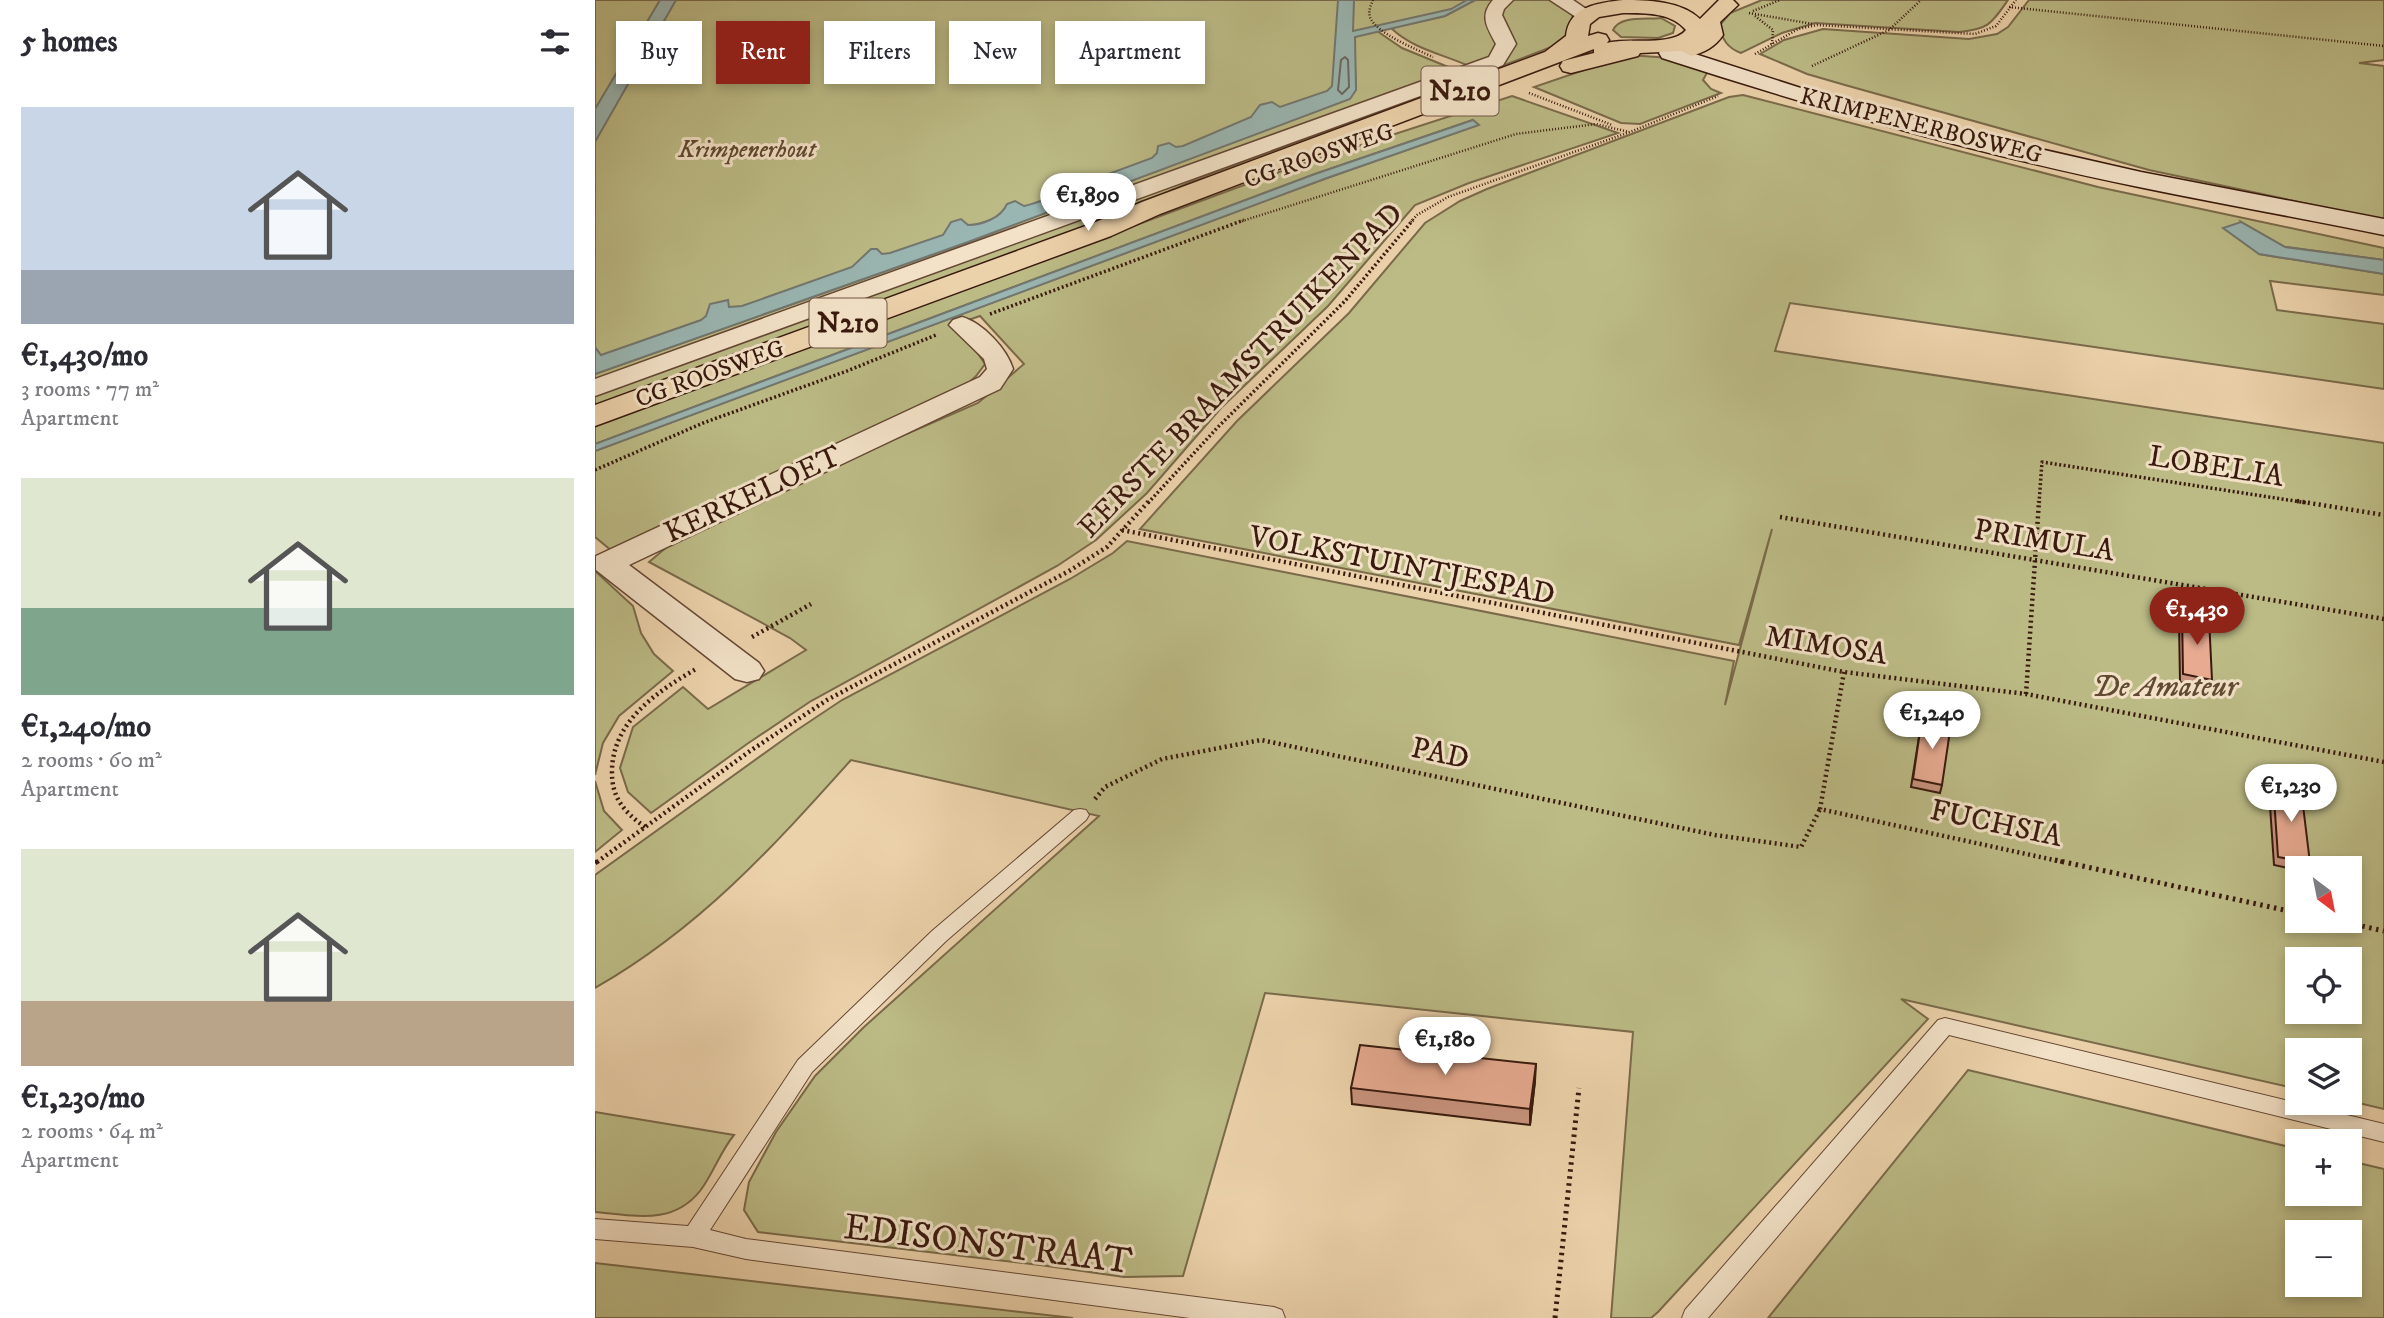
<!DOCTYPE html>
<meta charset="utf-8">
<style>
body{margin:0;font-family:"IM FELL DW Pica",serif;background:#f2f2f3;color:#2b2b33;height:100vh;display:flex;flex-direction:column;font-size:26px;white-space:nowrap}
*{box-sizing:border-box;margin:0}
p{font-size:23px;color:#7c7c81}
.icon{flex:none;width:38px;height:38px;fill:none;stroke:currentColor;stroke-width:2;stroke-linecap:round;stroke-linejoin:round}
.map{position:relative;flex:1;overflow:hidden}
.sheet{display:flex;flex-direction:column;background:#fff;width:595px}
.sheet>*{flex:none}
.hud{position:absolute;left:21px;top:21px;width:665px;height:63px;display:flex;gap:14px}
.needle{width:46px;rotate:148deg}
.controls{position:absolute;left:1690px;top:856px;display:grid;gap:14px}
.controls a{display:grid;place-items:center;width:77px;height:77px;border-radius:0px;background:#fff;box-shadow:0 4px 10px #0003;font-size:35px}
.price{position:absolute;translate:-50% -60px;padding:0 16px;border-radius:24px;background:#fff;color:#222;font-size:23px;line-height:46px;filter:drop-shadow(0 2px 4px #0008)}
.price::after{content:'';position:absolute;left:50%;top:42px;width:21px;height:16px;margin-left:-10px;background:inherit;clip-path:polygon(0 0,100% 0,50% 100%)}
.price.selected{background:#8f2418;color:#fff}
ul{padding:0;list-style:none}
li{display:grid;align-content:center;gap:14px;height:371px;padding:0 21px}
li span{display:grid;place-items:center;height:217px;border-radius:0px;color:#555}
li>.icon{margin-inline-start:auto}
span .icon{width:126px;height:126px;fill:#fffc;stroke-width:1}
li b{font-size:30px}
h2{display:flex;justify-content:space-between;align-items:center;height:84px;padding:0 21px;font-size:30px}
.tag{padding:0 24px;border-radius:0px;background:#fff;box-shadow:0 4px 10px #0003;font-size:24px;line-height:63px}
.tag.selected{background:#8f2418;color:#fff}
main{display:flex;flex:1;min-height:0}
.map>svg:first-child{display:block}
.green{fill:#bcbb86;stroke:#7a6a4a;stroke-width:2;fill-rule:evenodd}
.water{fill:#9ab6b2;stroke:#737770;stroke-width:2}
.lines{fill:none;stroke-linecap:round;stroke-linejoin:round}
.shore{stroke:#696860;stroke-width:2}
.service-casing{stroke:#654734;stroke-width:2}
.minor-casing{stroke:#654734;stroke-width:3}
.secondary-casing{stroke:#38190d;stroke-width:3}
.primary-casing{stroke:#38190d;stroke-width:3}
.path-far3{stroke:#38190d;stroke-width:2.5;stroke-dasharray:1 2;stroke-linecap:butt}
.path-far2{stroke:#38190d;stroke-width:3.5;stroke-dasharray:2 2.5;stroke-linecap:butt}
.path-far1{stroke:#38190d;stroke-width:4.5;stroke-dasharray:2 3.5;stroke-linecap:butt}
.path{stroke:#38190d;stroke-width:5;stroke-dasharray:2.5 4.5;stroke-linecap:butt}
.service{fill:#f3e2c8;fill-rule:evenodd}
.minor{fill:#f3e2c8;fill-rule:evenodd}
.secondary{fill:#f3e2c8;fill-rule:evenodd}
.primary{fill:#ecd2ab;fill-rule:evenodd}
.wall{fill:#c8937e;stroke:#38190d;stroke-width:2}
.shaded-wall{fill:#a27866;stroke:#38190d;stroke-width:2}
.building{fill:#e8ab92;stroke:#38190d;stroke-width:2}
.labels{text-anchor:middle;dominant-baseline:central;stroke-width:6;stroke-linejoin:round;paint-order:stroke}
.far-street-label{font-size:24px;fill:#38190d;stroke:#f3e2c8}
.far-park-label{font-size:24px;font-style:italic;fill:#604a31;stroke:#f3e2c8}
.shield{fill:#f3e2c8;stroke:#705545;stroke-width:2}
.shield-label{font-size:28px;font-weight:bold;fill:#38190d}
.street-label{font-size:30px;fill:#38190d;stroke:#f3e2c8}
.park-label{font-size:30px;font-style:italic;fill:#604a31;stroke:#f3e2c8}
.near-street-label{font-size:37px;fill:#38190d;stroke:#f3e2c8}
</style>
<main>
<section class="sheet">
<h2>5 homes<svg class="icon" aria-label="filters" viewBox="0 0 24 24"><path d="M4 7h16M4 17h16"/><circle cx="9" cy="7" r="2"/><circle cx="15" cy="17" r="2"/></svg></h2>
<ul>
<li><span style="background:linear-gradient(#c9d6e8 75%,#9aa5b1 0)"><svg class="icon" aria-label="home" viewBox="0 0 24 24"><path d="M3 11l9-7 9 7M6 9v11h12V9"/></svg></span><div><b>€1,430/mo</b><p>3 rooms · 77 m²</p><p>Apartment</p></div></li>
<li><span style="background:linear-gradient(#dfe7d0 60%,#7fa58c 0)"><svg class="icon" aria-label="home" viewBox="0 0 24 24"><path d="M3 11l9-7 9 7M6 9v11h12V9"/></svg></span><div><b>€1,240/mo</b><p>2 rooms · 60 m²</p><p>Apartment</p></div></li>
<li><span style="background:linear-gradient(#dfe7d0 70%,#b9a48a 0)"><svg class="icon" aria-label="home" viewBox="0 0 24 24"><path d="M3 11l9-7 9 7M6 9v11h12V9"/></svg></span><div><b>€1,230/mo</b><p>2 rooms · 64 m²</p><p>Apartment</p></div></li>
</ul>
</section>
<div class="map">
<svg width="1789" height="1318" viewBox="0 0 1789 1318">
<rect width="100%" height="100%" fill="#ecd2ab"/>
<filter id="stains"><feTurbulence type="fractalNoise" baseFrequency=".00286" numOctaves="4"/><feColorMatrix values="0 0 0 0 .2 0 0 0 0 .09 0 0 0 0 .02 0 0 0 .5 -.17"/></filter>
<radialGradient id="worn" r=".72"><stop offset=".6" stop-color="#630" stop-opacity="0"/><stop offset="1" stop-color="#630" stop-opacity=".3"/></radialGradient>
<g class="green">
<polygon points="0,0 875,0 861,9 748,35 743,93 0,364"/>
<path d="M880,0H900C884,15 897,27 906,43L900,56L874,66C847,54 818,49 796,28L850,16Z"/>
<path d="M915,0H955L978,14L975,32L964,44L907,66L903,65L919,43C917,29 906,27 906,11Z"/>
<path d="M1167,0H1413C1396,24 1394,29 1364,32L1220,23L1187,33L1146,53C1132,48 1126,39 1125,25L1135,13Z"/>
<polygon points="1434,0 1789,0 1789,60 1764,63 1789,66 1789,220 1554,170 1250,85 1212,74 1165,54 1189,40 1228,29 1374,39 1402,34 1413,27"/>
<path d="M1066,18L1080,26L1078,33L1063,38L1026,37L1018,30C1025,15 1051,20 1066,18Z"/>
<polygon points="782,31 807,48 863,71 0,384 0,374 373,242 754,99 761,89 759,37"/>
<polygon points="1033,55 1076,58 1114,69 1108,80 1116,89 1126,93 1045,124 1026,123 939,87"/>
<polygon points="868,78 872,79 607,177 497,225 0,408 0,393"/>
<path d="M1148,95L1503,187L1789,248V260L1690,247L1646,222L1664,254L1789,274V295L1675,281L1682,310L1789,324V389L1195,303L1180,351L1789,443V1109L1755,1101V1050H1703V1089L1306,999L1333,1019L1063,1312L1056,1318H1016L1038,1032L670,993L588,1276L529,1277L445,1265L163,1232L149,1210L154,1182L181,1132L220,1076L269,1027L504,816L256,760C177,848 105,928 0,988V875L199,732L247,700L475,579L518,553L532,541L1139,661L1130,705L1177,529L1144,645L545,529L642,421L754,313L830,223L865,201L892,189L1134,97ZM1703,868H1755V920H1703ZM1703,959H1755V1012H1703Z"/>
<polygon points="917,96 1023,133 874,183 820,205 733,306 626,408 552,493 501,540 462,566 216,701 152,744 56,813 33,792 25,768 38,727 88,687 113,709 211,650 195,638 54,562 73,546 217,475 383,403 429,364 385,316 356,326 373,339 390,364 381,376 367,389 17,551 0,537 0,451 732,178 883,125 878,120 720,174 0,444 0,426 692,169"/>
<polygon points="0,571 38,606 46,633 59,654 78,671 24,716 8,743 0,775"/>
<polygon points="0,781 9,811 27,830 0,852"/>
<path d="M1373,1070L1703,1149V1194H1755V1161L1789,1169V1318H1173ZM1755,1232V1284H1703V1232Z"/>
<path d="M0,1112L139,1135C125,1152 118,1174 105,1191C77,1226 39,1215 0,1212Z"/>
<polygon points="0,1263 478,1318 0,1318"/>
</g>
<g class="water">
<polygon points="65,0 81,0 0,142 0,109"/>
<path d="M743,0H759L758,31L856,9L872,0H880L850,16L760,37L761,90L755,99L373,242L0,374V347L6,355L106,320L111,316L115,304L133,300L134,307L147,306L257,267L276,249H282L287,254L295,253L348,235L356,222L366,219L373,225C387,225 406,218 412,204L420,201L429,206C451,200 450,202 462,184L474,180L484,185L557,158L562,153L563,146L574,143L581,147L588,146L656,117L665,105L677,102L685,107L732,91L737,86Z"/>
<polygon points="878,120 884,125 732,178 0,451 0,444 720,174"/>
<polygon points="1646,222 1690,247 1789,260 1789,274 1664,254 1628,228"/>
</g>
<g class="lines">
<polygon class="shore" points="750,57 753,60 754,87 747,94 743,90 746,60"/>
<defs>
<g id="service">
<polygon points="485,809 491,810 494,815 491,820 351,941 217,1072 115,1230 151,1239 679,1307 687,1310 690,1318 595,1318 151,1259 98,1247 0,1239 0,1219 93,1226 203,1060 337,931 479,810"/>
<polygon points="1350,1018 1789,1124 1789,1142 1354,1035 1113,1318 1087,1318 1090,1310 1343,1020"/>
</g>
<g id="minor">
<path d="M918,0L909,9L907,15L921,44L908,65L894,71L0,396V379L894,57L901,44C892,27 884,16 898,0Z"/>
<polygon points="955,0 978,0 1000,15 998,19 984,19"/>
<path d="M367,317C388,323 412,349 418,369L405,389L34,565L164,663L169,671L164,679L152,682L140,679L1,570V556L385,377L392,369L389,359L354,325L358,320Z"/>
</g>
<path id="secondary" d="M1075,46L1212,90L1353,128L1546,172L1789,219V235C1707,218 1625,204 1544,187C1382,154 1224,109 1067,58L1064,53L1067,48Z"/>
<path id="primary" d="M1028,0C1053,0 1086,1 1105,19L1124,0H1138L1143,5L1125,22L1128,35C1120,47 1110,52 1096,56L1086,51L1045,53L1043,56L976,73L968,71L965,66L968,61L999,53V49L565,214L516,236L0,426V405L496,224L547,202L950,52L971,36C974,6 1003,3 1028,0ZM1028,13C1049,13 1076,12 1091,30C1077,47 1034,37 1012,43L1014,40L1011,35L1003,33L993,36L995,24L1004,17Z"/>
</defs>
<use href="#service" class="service-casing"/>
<use href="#minor" class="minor-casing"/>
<use href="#secondary" class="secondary-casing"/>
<use href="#primary" class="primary-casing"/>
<g class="path-far3">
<path d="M778,0C776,5 773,11 775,17C780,33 823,50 838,57"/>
<polyline points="1414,7 1789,46"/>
<polyline points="1158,11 1185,0"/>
<polyline points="1154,13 1218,24"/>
<polyline points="1160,16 1178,30 1177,44"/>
<polyline points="1160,54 1203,29 1222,25 1380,34 1401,26 1421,0"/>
<polyline points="1217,66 1294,30 1326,0"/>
<polyline points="934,93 1017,125"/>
<polyline points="644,222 921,134 1001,124 1034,132"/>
<polyline points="816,222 822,215 853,197 1035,132 1123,96"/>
</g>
<g class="path-far2">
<polyline points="395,314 649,220"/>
<polyline points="0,470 108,423 252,371 341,335"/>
<polyline points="553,503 623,427 750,301 818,220"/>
<polyline points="1444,503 1447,462 1713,503"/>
</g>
<g class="path-far1">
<polyline points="1702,501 1789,515"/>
<polyline points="1185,517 1789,619"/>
<polyline points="527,530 1249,672 1431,694 1789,762"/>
<polyline points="157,637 216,604"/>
<polyline points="1249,672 1225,809 1468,862"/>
<polyline points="1431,694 1444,501"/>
<polyline points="500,799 510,787 567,759 666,740 1120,835 1206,847 1225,809"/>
<path d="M50,827C28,811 16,797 17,769C19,720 63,691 101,669"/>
<polyline points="2,862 155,751 232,700 474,571 512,547 554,501"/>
</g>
<g class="path">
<polyline points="1460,860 1703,913"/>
<polyline points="0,863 4,860"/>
<polyline points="1740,920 1789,931"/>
<polyline points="960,1318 984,1088"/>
</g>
<use href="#service" class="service"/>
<use href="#minor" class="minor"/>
<use href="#secondary" class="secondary"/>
<use href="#primary" class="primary"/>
</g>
<g class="wall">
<polygon points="1587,613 1617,680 1614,688 1585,682 1584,621"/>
<polygon points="1327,718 1347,785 1345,793 1316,787"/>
<polygon points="1678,783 1715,863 1713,868 1703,868 1703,870 1679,865 1674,791"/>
<polygon points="940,1081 935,1125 757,1104 756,1088"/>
</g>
<polygon class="shaded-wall" points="941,1064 940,1081 935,1125 935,1109"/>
<g class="building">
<polygon points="1587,613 1614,618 1617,680 1588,674"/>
<polygon points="1327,718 1356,724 1347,785 1318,779"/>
<polygon points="1678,783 1706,789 1715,863 1683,857"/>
<polygon points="765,1045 941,1064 935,1109 756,1088"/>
</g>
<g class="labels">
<g class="far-street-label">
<text transform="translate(1326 126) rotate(14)">KRIMPENERBOSWEG</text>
<text transform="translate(724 156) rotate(-19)">CG ROOSWEG</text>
<text transform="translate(115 374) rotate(-20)">CG ROOSWEG</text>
</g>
<g class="far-park-label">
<text x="152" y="150">Krimpenerhout</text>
</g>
<g class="shield">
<rect x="826.5" y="66.5" width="77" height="49" rx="5"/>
<rect x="214.5" y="298.5" width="77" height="49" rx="5"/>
</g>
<g class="shield-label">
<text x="865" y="91">N210</text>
<text x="253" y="323">N210</text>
</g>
<g class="street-label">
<text transform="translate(646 371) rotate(-46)">EERSTE BRAAMSTRUIKENPAD</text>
<text transform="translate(1621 467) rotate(9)">LOBELIA</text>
<text transform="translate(158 495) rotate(-25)">KERKELOET</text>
<text transform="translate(1449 541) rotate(9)">PRIMULA</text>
<text transform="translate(807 566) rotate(11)">VOLKSTUINTJESPAD</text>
<text transform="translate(1231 646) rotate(9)">MIMOSA</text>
<text transform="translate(845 754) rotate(12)">PAD</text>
<text transform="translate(1401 824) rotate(12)">FUCHSIA</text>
</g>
<g class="park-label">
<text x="1570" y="687">De Amateur</text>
</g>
<g class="near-street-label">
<text transform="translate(393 1245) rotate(7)">EDISONSTRAAT</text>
</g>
</g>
<rect width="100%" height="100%" filter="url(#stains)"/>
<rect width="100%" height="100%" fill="url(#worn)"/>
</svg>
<div class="controls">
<a><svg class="needle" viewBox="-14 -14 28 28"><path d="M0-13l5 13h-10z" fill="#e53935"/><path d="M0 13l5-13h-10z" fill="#7c7c81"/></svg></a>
<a><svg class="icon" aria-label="locate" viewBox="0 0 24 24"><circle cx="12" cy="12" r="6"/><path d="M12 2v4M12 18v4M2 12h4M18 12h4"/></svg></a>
<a><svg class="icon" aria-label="layers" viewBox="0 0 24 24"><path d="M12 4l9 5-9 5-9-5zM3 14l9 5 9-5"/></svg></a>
<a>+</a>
<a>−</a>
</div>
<b class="price" style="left:493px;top:233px">€1,890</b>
<b class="price selected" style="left:1602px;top:647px">€1,430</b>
<b class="price" style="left:1337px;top:751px">€1,240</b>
<b class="price" style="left:1696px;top:824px">€1,230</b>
<b class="price" style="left:850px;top:1077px">€1,180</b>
<div class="hud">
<a class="tag">Buy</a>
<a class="tag selected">Rent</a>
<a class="tag">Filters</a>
<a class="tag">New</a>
<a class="tag">Apartment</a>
</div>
</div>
</main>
